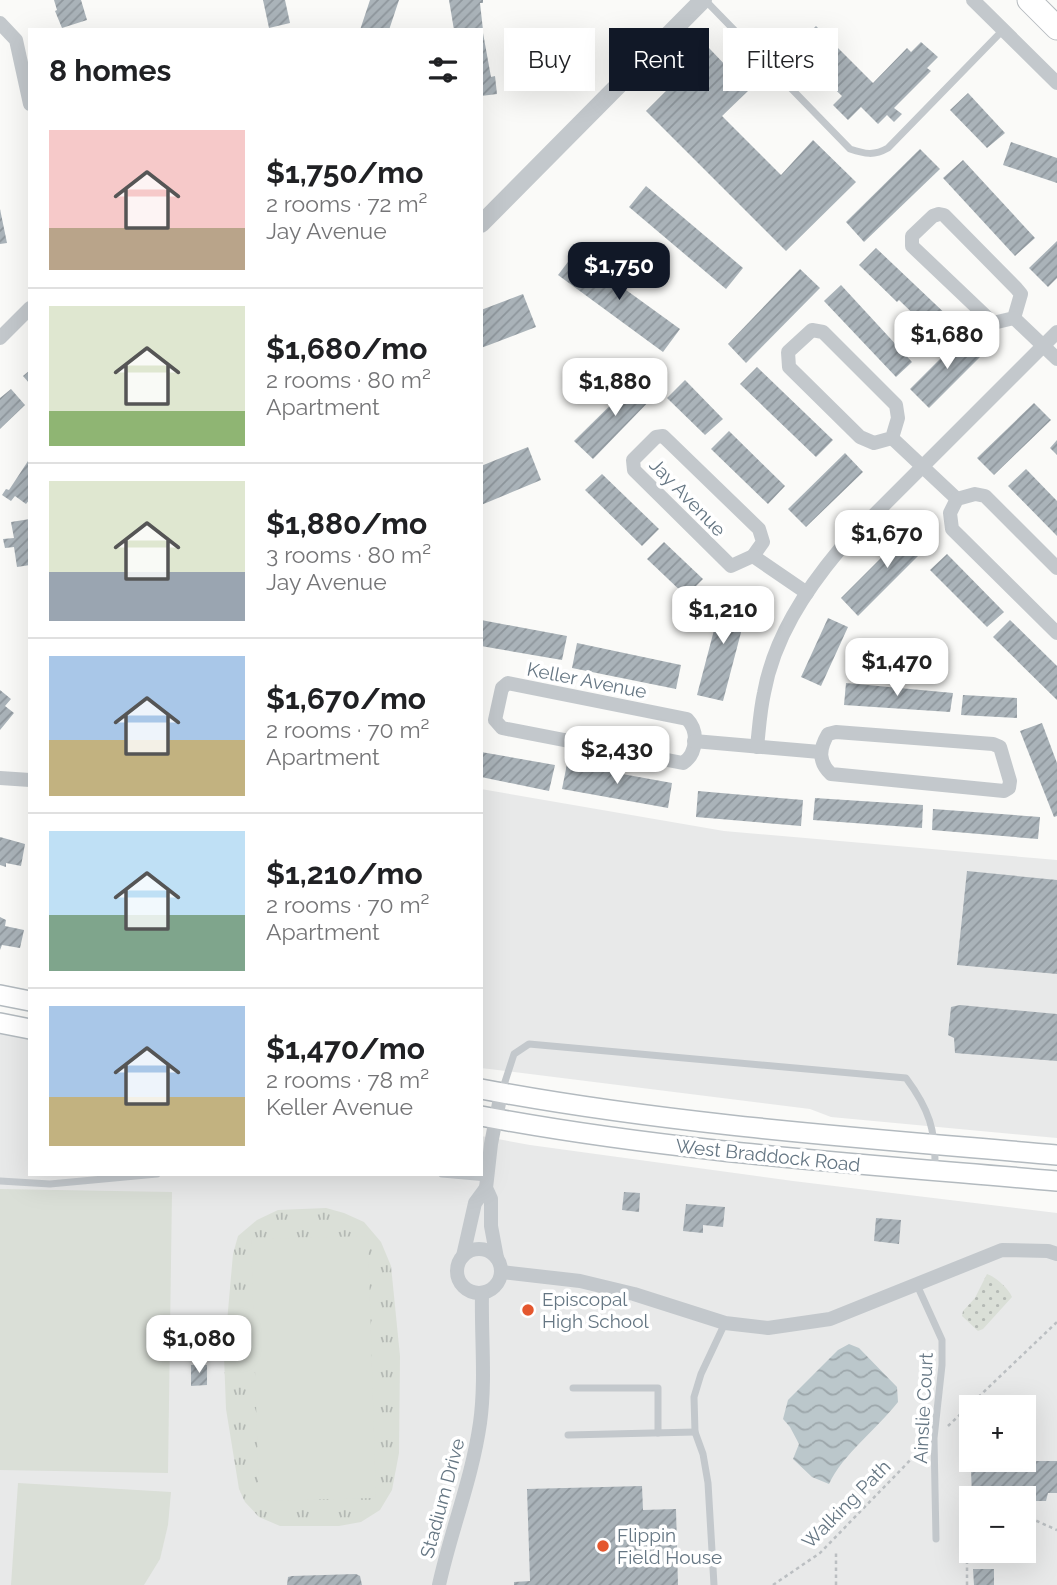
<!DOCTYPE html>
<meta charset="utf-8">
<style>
body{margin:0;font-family:Raleway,sans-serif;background:#f6f6f6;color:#202124;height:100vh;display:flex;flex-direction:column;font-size:26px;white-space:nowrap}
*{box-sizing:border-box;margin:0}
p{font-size:23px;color:#757577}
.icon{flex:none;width:38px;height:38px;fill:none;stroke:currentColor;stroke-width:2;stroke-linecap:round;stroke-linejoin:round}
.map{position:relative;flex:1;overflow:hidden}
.drawer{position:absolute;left:28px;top:28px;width:455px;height:1148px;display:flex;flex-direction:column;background:#fff;border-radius:0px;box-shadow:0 7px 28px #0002}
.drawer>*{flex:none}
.banner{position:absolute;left:504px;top:28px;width:448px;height:63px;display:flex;gap:14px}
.fabs{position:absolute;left:959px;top:1395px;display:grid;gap:14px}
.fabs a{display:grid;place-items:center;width:77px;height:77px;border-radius:0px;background:#fff;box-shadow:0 7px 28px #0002;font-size:35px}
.price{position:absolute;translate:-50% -60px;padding:0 16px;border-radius:14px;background:#fff;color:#222;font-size:23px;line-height:46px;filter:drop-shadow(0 2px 4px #0008)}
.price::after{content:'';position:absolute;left:50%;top:42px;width:21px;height:16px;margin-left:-10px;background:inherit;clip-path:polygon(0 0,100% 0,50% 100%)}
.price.selected{background:#111827;color:#fff}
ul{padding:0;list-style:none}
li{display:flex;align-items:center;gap:21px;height:175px;padding:0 21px}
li+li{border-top:2px solid #e0e0e0}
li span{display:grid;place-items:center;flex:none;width:196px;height:140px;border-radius:0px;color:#555}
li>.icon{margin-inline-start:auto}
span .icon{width:84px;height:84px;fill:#fffc;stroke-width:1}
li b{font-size:30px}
h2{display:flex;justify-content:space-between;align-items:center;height:84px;padding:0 21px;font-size:30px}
.chip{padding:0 24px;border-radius:0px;background:#fff;box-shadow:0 7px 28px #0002;font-size:24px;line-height:63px}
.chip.selected{background:#111827;color:#fff}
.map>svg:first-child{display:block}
.built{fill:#e8e9e9;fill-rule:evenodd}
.grass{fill:url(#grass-tufts)}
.park{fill:url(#park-dots)}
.garden{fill:#dadfd7}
.water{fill:url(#water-waves)}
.building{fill:url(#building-hatch)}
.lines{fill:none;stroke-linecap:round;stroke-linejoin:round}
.secondary-casing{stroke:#b3babf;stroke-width:22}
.primary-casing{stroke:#b5babe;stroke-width:25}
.path{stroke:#bbbfc2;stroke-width:2.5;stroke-dasharray:3.5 3.5;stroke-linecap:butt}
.service{stroke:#c3c8cc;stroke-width:7}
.minor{stroke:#c3c8cc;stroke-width:14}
.tertiary{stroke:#c3c8cc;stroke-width:18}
.secondary{stroke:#fff;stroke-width:19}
.primary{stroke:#fff;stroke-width:23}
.poi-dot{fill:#e4572e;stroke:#fff;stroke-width:2.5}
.labels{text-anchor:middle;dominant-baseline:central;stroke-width:7;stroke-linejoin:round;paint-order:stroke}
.street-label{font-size:19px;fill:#657683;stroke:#fff}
.poi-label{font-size:19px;fill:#657683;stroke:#fff;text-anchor:start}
</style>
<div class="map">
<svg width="1057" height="1585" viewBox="0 0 1057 1585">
<defs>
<pattern id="grass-tufts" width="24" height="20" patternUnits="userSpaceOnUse" patternTransform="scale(1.75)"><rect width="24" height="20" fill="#dadfd7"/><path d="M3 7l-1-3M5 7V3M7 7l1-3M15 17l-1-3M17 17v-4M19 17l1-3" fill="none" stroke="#b4b9b4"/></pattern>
<pattern id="park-dots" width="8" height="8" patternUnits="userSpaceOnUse" patternTransform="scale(1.75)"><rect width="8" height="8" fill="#dadfd7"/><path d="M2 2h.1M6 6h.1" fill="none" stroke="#b4b9b4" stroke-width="1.8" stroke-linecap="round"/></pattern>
<pattern id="water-waves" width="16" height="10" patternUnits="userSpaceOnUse" patternTransform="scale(1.75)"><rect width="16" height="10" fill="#bbc7cb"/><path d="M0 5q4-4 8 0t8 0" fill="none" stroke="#9ca6aa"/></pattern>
<pattern id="building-hatch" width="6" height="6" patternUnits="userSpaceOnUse" patternTransform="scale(1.75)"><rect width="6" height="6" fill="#aab3b9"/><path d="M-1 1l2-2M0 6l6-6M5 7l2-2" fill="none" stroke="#8e969c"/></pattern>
</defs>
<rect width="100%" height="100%" fill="#fafaf8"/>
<g class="built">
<polygon points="481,789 724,831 1057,860 1057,1138 831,1117 810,1109 481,1068"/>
<path d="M0,1031L30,1038V1174H481V1136L530,1145L793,1181L1057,1213V1585H0ZM971,1407H1024V1460H971ZM971,1498H1024V1550H971Z"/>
</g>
<polygon class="grass" points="326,1208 344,1213 364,1222 381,1242 391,1266 400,1356 399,1453 392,1490 380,1510 361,1522 339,1526 280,1526 259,1517 245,1502 239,1489 226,1409 224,1356 233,1254 238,1236 257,1220 278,1210"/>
<path class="park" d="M987,1274C996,1277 1009,1289 1012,1297L983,1329L978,1331L962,1316L963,1311L975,1298Z"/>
<g class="garden">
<polygon points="0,1189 172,1192 168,1473 0,1470"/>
<polygon points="368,1236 376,1498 259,1501 251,1239"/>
<polygon points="18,1483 171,1492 168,1525 160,1559 144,1585 11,1585"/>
</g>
<path class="water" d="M849,1344L859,1348L897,1387L898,1402C877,1429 843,1454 829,1484L812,1477L793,1459L799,1444L790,1427L783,1419L788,1400L838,1350Z"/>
<g class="building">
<polygon points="54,0 81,0 87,20 62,28 55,11 57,10"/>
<polygon points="263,0 285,0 290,23 269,28"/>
<polygon points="370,0 399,0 389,30 360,30"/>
<polygon points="449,0 483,0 483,3 480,3 483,30 454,30"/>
<polygon points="816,26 873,83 907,48 911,52 921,42 938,57 927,68 931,71 894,108 902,114 894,122 887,115 878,124 861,107 848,120 833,105 842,96 793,49"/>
<polygon points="481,33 483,33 491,77 495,76 497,94 481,96"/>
<polygon points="709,48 749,90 722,116 781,175 813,140 856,182 786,251 646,111"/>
<polygon points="968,93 1005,133 987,148 950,110"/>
<polygon points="1011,142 1057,158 1057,183 1003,165"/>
<polygon points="920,149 940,169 864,242 846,222"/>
<polygon points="963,160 1035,238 1015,256 943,178"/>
<polygon points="646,186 743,268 726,289 629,207"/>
<polygon points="0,209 7,243 0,244"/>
<polygon points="1057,241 1057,278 1048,287 1029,268"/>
<polygon points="876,248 953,321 937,337 899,300 897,302 859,265"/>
<polygon points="575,253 680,329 663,352 558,275"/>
<polygon points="800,269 820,288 746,363 728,344"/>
<polygon points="841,285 912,362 896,377 824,301"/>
<polygon points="523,294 536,327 481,348 481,310"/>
<polygon points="965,334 984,353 929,408 910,389"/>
<polygon points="757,367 833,440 816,457 740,384"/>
<polygon points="30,370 30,384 23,376"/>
<polygon points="639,377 657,393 593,459 574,441"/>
<polygon points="685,380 723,419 705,435 667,398"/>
<polygon points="11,389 25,405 0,429 0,398"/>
<polygon points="1034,403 1051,420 994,475 977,458"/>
<polygon points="729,431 785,486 768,504 711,449"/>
<polygon points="1057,440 1057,455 1050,448"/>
<polygon points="528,447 541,480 481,505 481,466"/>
<polygon points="845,453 863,472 806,527 788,509"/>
<polygon points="30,458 30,499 26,504 15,496 11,501 2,495 6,489 9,490"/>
<polygon points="1026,469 1057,501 1057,536 1008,486"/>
<polygon points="602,474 659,529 642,546 585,490"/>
<polygon points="30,519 30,565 17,567 14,547 5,548 3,539 14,538 11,522"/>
<polygon points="916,523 932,542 858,616 841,598"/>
<polygon points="664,542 703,579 686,596 647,559"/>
<polygon points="947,554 1004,612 987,627 930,570"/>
<polygon points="724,592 750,598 723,701 697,695"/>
<polygon points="828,618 848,627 821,686 801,677"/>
<polygon points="481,620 567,636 562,660 481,646"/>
<polygon points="1010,620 1057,666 1057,700 993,637"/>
<polygon points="577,643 681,665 676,689 572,668"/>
<polygon points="846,683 953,693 950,712 844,705"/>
<polygon points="0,690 11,699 5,706 14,713 0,730"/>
<polygon points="963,695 1017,698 1017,718 961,715"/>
<polygon points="1042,723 1057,763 1057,816 1054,817 1020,731"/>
<polygon points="481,752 555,765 549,791 481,777"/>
<polygon points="567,764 672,783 668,808 562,789"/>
<polygon points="698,791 803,800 801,826 696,817"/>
<polygon points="815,798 923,805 922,828 813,820"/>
<polygon points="933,809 1040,817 1038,839 932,830"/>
<polygon points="0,837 25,844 21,866 6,863 6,867 0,865"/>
<polygon points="967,871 1057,880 1057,974 957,965"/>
<polygon points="0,917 6,920 5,926 24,930 20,948 2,945 0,950"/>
<polygon points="960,1005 1057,1014 1057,1061 955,1053 954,1038 948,1035 951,1007"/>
<polygon points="624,1192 640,1193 639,1212 622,1210"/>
<polygon points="686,1204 725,1207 723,1227 703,1225 703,1233 683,1231"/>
<polygon points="876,1218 901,1220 899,1244 874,1241"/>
<polygon points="191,1365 207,1365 207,1385 191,1386"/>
<polygon points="988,1461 1057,1461 1057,1493 1048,1493 1046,1501 1024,1501 1024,1498 1018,1498 1018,1495 995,1494 994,1498 972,1498 971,1469 988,1469"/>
<polygon points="642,1486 643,1510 676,1509 678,1585 514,1585 514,1582 530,1581 527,1489"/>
<polygon points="973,1569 994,1569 994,1585 974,1585"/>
<polygon points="356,1574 360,1576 362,1585 287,1585 288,1577 292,1576"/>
</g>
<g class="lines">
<defs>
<g id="secondary">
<polyline points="0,995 30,1001"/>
<polyline points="0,1023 30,1029"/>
<path d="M481,1089C672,1125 864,1138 1057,1155"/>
<path d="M481,1116C672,1152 864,1164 1057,1181"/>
</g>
<polyline id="primary" points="1029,0 1057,28"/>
</defs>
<use href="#secondary" class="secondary-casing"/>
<use href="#primary" class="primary-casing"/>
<g class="path">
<polyline points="948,1426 1057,1322"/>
<polyline points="1024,1522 1030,1518 1057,1530"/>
<polyline points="773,1585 820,1553 922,1448"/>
<polyline points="836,1585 836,1553"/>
<polyline points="967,1585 967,1556 976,1550"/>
</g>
<g class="service">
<path d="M705,0L850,149C865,154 874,156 888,148L1003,30"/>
<path d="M502,1091L514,1054L529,1044L906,1078C929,1109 936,1130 935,1169"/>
<polyline points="442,1174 487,1178"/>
<polyline points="0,1181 50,1184 157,1174"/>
<polyline points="917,1285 942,1340 942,1365 934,1438 936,1539"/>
<polyline points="573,1388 658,1388 658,1433"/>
<polyline points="568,1435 695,1432"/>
<polyline points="714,1585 708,1483 703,1454 695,1432 694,1397 701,1374 725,1323"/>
</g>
<g class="minor">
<polyline points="973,0 1057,83"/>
<polyline points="0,23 16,40 30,104"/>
<polygon points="939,214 944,215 1016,288 1021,294 1014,318 993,323 912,246 912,236 933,216"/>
<polyline points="1014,318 1057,359"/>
<polygon points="812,330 823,332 896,405 898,418 892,438 874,443 860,437 789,367 788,352"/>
<polyline points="0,338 30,308"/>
<polygon points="663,436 759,529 763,542 753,556 731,566 634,470 633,460 656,437"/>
<polyline points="892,438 957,499"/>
<polyline points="753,556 807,593"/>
<polyline points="1057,568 985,496 975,494 957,499 950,513 952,529 1057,633"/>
<path d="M508,683L687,719C699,731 697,754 683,763L502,728L495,720L502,688Z"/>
<path d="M836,732L993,744L1000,747L1010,781L1009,788L1004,791L831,774C818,762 819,749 828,734Z"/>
<polyline points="694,741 820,752"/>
<path d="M757,747C759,729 760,711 764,693C774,638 805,591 840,549L1057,332"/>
<polyline points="0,778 30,780"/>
<circle cx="479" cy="1271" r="22"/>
<polyline points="463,1256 475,1203 486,1188"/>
<polyline points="497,1258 491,1226 491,1199 486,1188 491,1144 501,1093"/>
<polyline points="502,1272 580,1281 634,1294 725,1323 768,1328 830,1319 1002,1250 1048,1251 1057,1254"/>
<path d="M439,1585C451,1530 472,1479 480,1423C486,1380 481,1337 482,1294"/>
</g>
<polyline class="tertiary" points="481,224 703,0"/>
<use href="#secondary" class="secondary"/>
<use href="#primary" class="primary"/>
</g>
<g class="poi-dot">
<circle cx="528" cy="1310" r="7"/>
<circle cx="603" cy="1546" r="7"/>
</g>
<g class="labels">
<g class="street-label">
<text transform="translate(688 497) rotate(46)">Jay Avenue</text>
<text transform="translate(587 680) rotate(11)">Keller Avenue</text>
<text transform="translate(768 1155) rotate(6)">West Braddock Road</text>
<text transform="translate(923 1408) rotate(-87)">Ainslie Court</text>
<text transform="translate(442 1498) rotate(-75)">Stadium Drive</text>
<text transform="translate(846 1504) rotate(-45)">Walking Path</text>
</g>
<g class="poi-label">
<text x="542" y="1299">Episcopal<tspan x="542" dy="22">High School</tspan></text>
<text x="617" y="1535">Flippin<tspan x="617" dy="22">Field House</tspan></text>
</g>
</g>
</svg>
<div class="fabs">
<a>+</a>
<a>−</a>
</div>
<b class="price selected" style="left:619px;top:302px">$1,750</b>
<b class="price" style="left:947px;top:371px">$1,680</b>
<b class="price" style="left:615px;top:418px">$1,880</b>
<b class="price" style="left:887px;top:570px">$1,670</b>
<b class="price" style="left:723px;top:646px">$1,210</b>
<b class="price" style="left:897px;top:698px">$1,470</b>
<b class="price" style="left:617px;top:786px">$2,430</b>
<b class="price" style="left:199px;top:1375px">$1,080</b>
<div class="banner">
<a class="chip">Buy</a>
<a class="chip selected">Rent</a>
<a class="chip">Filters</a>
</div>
<section class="drawer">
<h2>8 homes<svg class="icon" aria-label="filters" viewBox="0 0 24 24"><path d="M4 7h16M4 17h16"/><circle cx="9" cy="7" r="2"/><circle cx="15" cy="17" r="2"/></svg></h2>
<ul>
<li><span style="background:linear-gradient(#f6c9c9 70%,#b9a48a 0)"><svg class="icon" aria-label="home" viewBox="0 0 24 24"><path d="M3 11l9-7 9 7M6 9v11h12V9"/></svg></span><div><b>$1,750/mo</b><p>2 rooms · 72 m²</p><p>Jay Avenue</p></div></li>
<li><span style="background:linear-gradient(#dfe7d0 75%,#8fb573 0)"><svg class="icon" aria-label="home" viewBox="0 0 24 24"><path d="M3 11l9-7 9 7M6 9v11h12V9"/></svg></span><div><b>$1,680/mo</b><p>2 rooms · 80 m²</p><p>Apartment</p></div></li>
<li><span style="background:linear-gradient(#dfe7d0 65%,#9aa5b1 0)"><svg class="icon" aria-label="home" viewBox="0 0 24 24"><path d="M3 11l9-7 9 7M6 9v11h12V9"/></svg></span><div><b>$1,880/mo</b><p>3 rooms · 80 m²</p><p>Jay Avenue</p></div></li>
<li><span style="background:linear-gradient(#a9c7e8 60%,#c2b280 0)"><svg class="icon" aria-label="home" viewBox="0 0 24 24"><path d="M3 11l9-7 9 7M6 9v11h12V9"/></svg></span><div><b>$1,670/mo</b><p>2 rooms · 70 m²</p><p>Apartment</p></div></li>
<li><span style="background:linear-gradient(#bfe0f5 60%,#7fa58c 0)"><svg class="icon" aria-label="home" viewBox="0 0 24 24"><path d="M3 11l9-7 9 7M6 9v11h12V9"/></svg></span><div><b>$1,210/mo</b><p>2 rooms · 70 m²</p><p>Apartment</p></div></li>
<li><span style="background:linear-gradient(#a9c7e8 65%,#c2b280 0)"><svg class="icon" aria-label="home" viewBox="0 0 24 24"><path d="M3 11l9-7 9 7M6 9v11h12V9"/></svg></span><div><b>$1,470/mo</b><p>2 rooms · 78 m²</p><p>Keller Avenue</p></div></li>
</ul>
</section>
</div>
